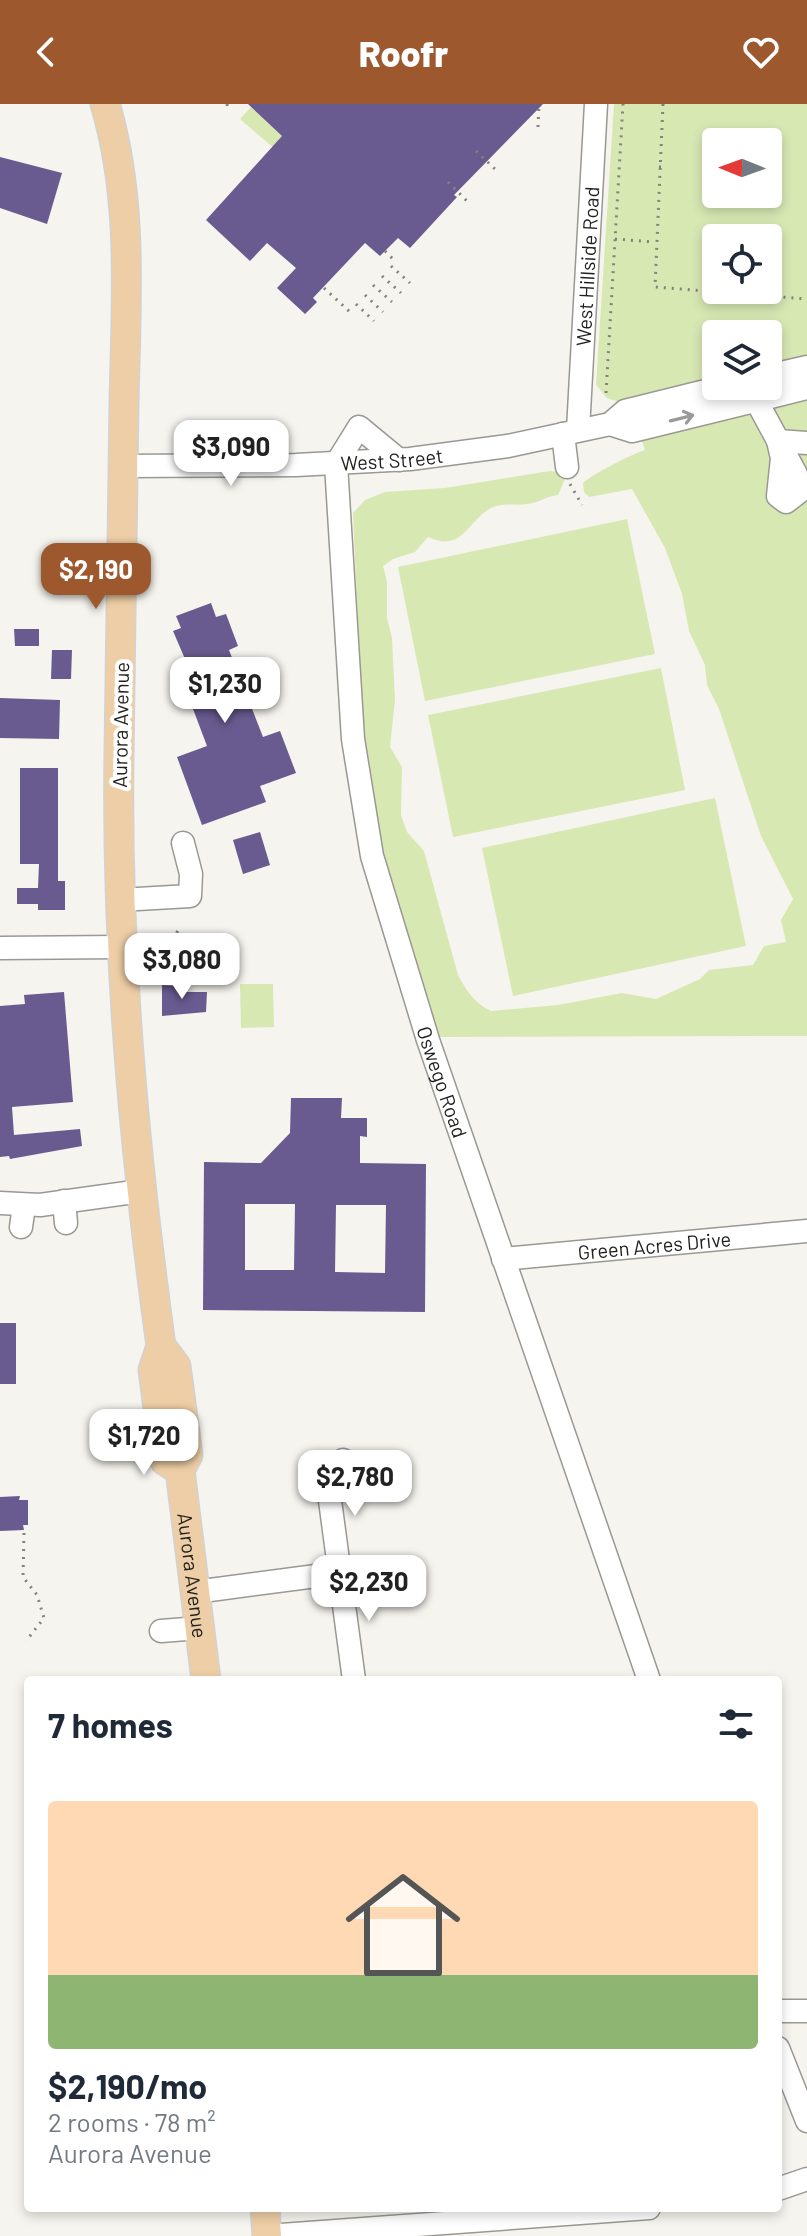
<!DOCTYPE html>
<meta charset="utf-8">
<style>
body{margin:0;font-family:Barlow,sans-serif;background:#f6f6f7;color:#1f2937;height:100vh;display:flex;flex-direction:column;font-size:30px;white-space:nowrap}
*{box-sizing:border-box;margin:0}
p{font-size:26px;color:#747a83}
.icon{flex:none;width:44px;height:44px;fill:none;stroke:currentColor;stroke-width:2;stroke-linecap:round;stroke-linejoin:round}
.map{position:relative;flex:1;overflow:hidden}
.sheet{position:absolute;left:24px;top:1572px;width:758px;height:536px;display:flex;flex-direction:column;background:#fff;border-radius:8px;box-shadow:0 4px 12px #0003}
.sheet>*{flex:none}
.needle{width:52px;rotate:271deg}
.buttons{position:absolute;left:702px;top:24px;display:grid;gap:16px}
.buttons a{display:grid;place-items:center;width:80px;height:80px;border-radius:8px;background:#fff;box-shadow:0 4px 12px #0003;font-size:40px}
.price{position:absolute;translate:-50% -68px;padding:0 18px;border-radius:16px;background:#fff;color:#222;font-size:26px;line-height:52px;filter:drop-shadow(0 2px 4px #0008)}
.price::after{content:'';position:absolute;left:50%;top:48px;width:24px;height:18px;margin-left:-12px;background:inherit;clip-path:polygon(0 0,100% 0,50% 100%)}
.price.current{background:#9e582d;color:#fff}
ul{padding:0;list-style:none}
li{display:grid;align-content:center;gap:16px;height:424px;padding:0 24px}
li span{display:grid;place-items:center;height:248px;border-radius:8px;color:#555}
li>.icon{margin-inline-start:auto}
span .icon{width:144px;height:144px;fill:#fffc;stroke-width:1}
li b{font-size:34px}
h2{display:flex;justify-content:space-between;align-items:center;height:96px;padding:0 24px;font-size:34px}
header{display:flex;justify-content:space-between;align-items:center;height:104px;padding:0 24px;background:#9e582d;color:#fff;font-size:36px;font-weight:800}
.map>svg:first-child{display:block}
.green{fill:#d8e8b3;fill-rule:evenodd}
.building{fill:#695b90;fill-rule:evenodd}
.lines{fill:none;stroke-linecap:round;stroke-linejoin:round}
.minor-casing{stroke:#999892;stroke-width:25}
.major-casing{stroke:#d2d2d2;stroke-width:31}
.path{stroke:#83827e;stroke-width:3;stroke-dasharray:2 6;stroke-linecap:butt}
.minor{stroke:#fff;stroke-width:22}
.major{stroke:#eecea6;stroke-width:28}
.oneway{stroke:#9a9a99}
.labels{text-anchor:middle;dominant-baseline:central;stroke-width:8;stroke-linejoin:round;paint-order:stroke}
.street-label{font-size:20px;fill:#1f1f1d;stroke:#fff}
</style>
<header><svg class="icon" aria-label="back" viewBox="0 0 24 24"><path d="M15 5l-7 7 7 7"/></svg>Roofr<svg class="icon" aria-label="heart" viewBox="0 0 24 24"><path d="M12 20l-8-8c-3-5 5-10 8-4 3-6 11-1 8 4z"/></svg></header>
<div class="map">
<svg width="807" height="2132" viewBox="0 0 807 2132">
<rect width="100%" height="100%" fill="#f5f4ee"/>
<g class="green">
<path d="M614,0H807V251L768,260V230H716V274L619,298L607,294L596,281ZM716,38H768V90H716ZM716,134H768V186H716Z"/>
<polygon points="251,3 291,40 281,50 240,15"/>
<path d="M807,293V932L438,933L381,753L370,688L362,609L353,409L365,396L385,388L445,384L550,367L559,368L565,375L558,391C547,392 538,399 528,400C515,402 503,398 491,404C467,417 463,449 428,433L415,448L393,455L383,462L387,478V514L392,534L395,596L390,643L402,663L401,711L407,728L424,747L458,871C466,886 475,900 491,907L558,901L622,889L656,895L700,875L709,866L753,861L764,842L786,838L781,816L793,795L761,732L719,605L707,581L705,561L689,527L682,490L665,444L632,385L589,393L584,388L583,379C591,371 632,350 645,346L641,334Z"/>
<polygon points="627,415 655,550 425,597 398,463"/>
<polygon points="661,564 685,686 453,733 428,611"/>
<polygon points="715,694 746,842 513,892 482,744"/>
<polygon points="240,880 273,880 274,923 241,924"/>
</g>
<g class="building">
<polygon points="248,0 543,0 454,91 457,93 410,144 398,134 380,152 365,139 313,194 317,198 305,210 277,184 296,164 267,139 250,157 206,116 282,32"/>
<polygon points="0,53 62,69 47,120 0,104"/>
<polygon points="211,499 216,513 226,510 238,542 229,546 263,633 280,627 296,669 260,682 266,698 202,721 177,653 207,642 193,605 197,603 191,585 197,583 173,527 181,524 176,512"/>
<polygon points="14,525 39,525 39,542 15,542"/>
<polygon points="52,546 72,546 71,575 51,575"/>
<polygon points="0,594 60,596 59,635 0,634"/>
<polygon points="20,664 58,664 58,777 65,777 65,806 38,806 38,800 17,800 17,784 38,784 39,760 20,760"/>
<polygon points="260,728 270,761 243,770 233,736"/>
<polygon points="162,881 185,882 185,888 207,888 206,908 162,912"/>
<polygon points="64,888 73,998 12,1003 14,1031 80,1025 82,1042 10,1055 9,1052 0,1053 0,902 25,900 24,891"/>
<path d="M291,994H342L341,1014H367V1033L360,1032V1059L426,1060L425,1208L203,1206L204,1058L261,1059L290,1029ZM245,1100H295L294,1166H245ZM336,1101H386L385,1169L335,1168Z"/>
<rect x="0" y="1219" width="16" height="61"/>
<polygon points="20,1392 19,1396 28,1396 28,1421 23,1421 24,1426 0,1427 0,1393"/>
</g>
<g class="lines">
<defs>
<g id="minor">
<polyline points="768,272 807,263"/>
<polyline points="749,283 796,370 799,388 786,398 778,392 782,354 778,337"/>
<polyline points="610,320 632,327 807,284"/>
<path id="s1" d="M578,326L596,0"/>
<polyline points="563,330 567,363"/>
<polyline points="778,337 807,339"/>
<path id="s2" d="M399,356L359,323L336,360L353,635L372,752L428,936L649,1576"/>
<path id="s3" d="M124,362L296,361L410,355L508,342L610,320L625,307L726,282"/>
<polyline points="120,796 190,792 191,770 183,739"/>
<polyline points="0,844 120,843"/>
<polyline points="64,1097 66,1119"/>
<polyline points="0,1099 40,1101 141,1087"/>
<polyline points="21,1123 24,1102"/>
<path id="s4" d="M503,1155L807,1127"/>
<polyline points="343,1356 329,1389 354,1576"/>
<polyline points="195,1488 339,1469"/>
<polyline points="161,1527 199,1524"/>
<polyline points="778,1907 807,1907"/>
<polyline points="778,1944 807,2017"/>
<polyline points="778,2085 807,2075"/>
<polyline points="267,2132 649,2104"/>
</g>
<g id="major">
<path d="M105,0C134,96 126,199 124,299C123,415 121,532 119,649C116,849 134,1045 161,1242L153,1266L165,1357L180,1366"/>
<path id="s5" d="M161,1242L176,1262L188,1351L180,1366L206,1576"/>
<polyline points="265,2104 267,2132"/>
</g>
</defs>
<use href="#minor" class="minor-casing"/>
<use href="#major" class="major-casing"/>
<g class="path">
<polyline points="227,0 228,7"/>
<polyline points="663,0 655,183 807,195"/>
<polyline points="538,23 539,0"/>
<polyline points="476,47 496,66"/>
<polyline points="659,63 667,63"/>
<polyline points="448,78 468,98"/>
<polyline points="615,135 654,138"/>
<polyline points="385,147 395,157"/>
<polyline points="391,162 410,179"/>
<polyline points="382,172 401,189"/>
<polyline points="373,181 392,198"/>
<polyline points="324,184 350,208"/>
<polyline points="365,191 383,208"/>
<polyline points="356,200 374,217"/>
<polyline points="606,289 623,0"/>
<polyline points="570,380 582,401"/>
<polyline points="156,872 180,822"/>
<polyline points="24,1429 23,1473 37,1491 44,1514 26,1537"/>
</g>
<use href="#minor" class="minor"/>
<use href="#major" class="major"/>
</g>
<defs><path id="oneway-shaft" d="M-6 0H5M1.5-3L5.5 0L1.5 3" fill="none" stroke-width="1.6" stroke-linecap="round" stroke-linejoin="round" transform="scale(2)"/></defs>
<use class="oneway" href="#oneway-shaft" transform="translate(682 314) rotate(-14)"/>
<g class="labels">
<g class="street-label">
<text stroke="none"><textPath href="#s1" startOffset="164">West Hillside Road</textPath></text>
<text stroke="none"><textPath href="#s3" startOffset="268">West Street</textPath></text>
<text transform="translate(120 621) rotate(-89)">Aurora Avenue</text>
<text stroke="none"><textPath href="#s2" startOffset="726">Oswego Road</textPath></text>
<text stroke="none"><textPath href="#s4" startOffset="152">Green Acres Drive</textPath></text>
<text stroke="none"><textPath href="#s5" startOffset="238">Aurora Avenue</textPath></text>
</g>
</g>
</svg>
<div class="buttons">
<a><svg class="needle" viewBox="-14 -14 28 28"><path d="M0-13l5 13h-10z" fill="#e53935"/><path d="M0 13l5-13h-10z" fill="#747a83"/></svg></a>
<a><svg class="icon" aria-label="locate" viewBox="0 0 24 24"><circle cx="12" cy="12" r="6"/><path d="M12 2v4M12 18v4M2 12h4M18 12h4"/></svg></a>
<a><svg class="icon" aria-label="layers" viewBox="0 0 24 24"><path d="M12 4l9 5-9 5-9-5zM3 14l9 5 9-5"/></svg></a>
</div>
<b class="price" style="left:231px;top:384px">$3,090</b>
<b class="price current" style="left:96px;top:507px">$2,190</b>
<b class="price" style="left:225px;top:621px">$1,230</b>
<b class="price" style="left:182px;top:897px">$3,080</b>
<b class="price" style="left:144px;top:1373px">$1,720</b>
<b class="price" style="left:355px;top:1414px">$2,780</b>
<b class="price" style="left:369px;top:1519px">$2,230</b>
<section class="sheet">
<h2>7 homes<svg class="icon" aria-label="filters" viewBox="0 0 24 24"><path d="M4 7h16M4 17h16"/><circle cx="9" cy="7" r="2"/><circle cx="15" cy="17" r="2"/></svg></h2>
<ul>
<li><span style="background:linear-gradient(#ffd9b3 70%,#8fb573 0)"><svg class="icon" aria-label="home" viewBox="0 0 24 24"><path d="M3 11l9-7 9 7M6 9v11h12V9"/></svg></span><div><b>$2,190/mo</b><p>2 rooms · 78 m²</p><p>Aurora Avenue</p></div></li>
</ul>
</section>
</div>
